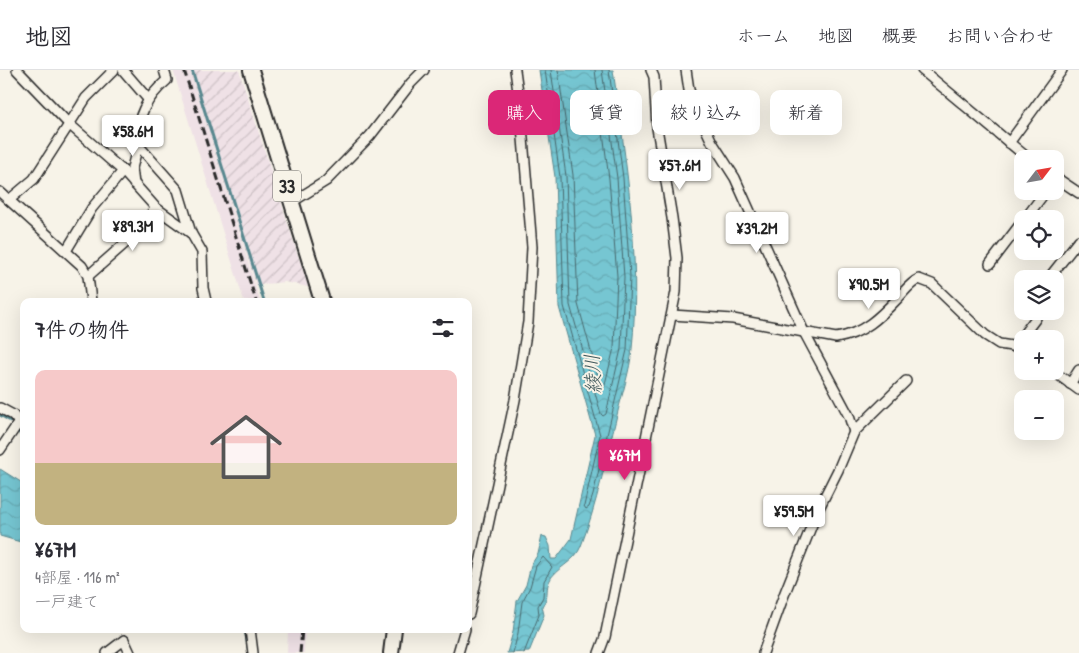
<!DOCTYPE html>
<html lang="ja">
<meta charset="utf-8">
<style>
body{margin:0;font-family:"Patrick Hand","Klee One",sans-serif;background:#f2f2f3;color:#2b2b33;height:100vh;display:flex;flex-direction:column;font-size:19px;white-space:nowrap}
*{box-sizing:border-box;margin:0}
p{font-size:16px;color:#7c7c81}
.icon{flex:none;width:28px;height:28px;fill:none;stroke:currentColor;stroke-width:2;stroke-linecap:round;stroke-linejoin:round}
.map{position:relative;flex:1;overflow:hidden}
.drawer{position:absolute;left:20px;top:228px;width:452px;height:335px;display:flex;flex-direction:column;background:#fff;border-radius:10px;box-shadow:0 5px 20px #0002}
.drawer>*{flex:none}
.banner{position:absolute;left:488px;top:20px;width:475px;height:45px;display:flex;gap:10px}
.needle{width:32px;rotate:59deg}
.controls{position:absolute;left:1014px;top:80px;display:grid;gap:10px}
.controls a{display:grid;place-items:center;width:50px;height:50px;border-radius:10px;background:#fff;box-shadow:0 5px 20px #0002;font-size:25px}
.price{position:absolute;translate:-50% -42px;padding:0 11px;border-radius:5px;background:#fff;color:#222;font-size:16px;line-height:32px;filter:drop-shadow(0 1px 2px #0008)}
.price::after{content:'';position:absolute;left:50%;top:30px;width:15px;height:11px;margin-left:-8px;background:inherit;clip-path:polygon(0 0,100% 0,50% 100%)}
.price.on{background:#db2777;color:#fff}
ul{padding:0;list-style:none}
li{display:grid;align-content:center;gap:10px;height:265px;padding:0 15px}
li+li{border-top:1px solid #e1e1e2}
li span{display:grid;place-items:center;height:155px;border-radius:10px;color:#555}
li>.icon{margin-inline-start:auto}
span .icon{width:90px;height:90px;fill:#fffc;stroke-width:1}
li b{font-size:21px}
h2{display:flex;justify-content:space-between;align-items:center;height:60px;padding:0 15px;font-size:21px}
.tag{padding:0 18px;border-radius:10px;background:#fff;box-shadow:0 5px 20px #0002;font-size:18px;line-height:45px}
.tag.on{background:#db2777;color:#fff}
header{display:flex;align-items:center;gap:30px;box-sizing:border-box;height:70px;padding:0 25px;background:#fff;border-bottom:1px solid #e1e1e2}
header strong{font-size:24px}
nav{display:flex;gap:28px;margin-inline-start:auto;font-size:18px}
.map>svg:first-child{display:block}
.built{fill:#efe1e6}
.industrial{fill:url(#industrial-furrows)}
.water{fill:url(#water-waves);stroke:#58888f}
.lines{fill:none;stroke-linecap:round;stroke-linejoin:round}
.shore{stroke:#49696e;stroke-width:1}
.stream{stroke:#58888f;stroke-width:3}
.minor-casing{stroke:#2b2b2b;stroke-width:12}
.primary-casing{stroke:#2b2b2b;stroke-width:18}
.minor{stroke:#f7f3e8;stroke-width:9}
.primary{stroke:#f7f3e8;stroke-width:14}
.rail{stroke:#2b2b2b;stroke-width:3;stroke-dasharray:8 4;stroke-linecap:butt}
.labels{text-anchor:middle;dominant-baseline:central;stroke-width:4;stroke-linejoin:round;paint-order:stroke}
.shield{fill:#f7f3e8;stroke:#686764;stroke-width:1}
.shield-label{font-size:18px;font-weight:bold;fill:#2b2b2b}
.water-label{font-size:20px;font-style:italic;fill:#425a5d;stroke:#f7f3e8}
</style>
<header>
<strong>地図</strong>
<nav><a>ホーム</a><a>地図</a><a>概要</a><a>お問い合わせ</a></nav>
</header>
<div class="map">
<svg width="1079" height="583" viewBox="0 0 1079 583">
<defs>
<pattern id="industrial-furrows" width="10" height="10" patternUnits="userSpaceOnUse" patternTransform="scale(1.25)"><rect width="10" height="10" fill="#efe1e6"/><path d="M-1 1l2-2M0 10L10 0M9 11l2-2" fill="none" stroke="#cdc1c5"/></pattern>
<pattern id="water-waves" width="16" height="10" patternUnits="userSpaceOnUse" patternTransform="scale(1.25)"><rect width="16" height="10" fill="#76c6d2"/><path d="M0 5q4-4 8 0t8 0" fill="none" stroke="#66aab4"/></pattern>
</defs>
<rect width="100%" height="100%" fill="#f7f3e8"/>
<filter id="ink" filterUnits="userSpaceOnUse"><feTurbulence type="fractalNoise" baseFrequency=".02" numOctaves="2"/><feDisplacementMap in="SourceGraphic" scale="10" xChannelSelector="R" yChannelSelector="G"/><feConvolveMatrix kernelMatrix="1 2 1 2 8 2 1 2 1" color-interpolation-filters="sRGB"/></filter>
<g filter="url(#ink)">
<g class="built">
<polygon points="173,0 189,0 260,231 244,231"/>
<polygon points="288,559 305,559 304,583 287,583"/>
</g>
<polygon class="industrial" points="189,0 239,0 308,217 285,212 256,215"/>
<g class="water">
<path d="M539,0H613C626,92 641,186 632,279C630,301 622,324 617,345C606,389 597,434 581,476C575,493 554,498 549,512C545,521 550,526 542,536L544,545L529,582L507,583L513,562L517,531L526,515L531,495L538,484L542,466L546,467L550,476L551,489H556L571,469L595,365L559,237L555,107Z"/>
<polygon points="0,399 24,414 24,473 0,466"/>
</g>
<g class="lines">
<g class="shore">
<polyline points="545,0 560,107 564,236 600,365 584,436 586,439 589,437 593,425 627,280 630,206 623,108 609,0"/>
<polyline points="551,0 566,106 570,235 601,344 603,346 606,344 621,279 624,207 617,108 602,0"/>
<polyline points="558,0 573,105 578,234 600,314 603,316 605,314 614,278 617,206 609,109 595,0"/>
<polyline points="513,583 518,563 522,532 530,517 536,496 543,487 552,497 544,511 543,527 538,536 539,545 524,583"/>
</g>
<g class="stream">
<polyline points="192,0 264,231"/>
<polyline points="0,345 14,353 24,370"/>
<polyline points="245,559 249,583"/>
</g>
<defs>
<g id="minor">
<polyline points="17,0 69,54 123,101 156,138 191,163 202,182 203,218 206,231"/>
<polyline points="123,0 148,29"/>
<path d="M164,0L167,10C148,26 134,49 138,75L178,120L191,163"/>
<polyline points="686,0 689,20 696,38 712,72 735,108 804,262 849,346 854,362"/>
<polyline points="922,0 1029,89"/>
<polyline points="1009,73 1062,0"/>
<polyline points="1055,107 1079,123"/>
<polyline points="134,114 132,98 138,75"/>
<polyline points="0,122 82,196 88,206 91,231"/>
<polyline points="9,130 34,109 86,28 114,0"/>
<polyline points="292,132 326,111 370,66 411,13 424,0"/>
<polyline points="1025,149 1046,121"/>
<polyline points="66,181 92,138 123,101"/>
<polyline points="990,194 1022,152"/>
<polyline points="88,206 130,169 156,138"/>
<polyline points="1048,209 1079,170"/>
<path d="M672,245L733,249L836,268C863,264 880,247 898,228C905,221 910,213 919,209L932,214L985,265L999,274L1018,277L1022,280"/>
<polyline points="1014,277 1036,248 1034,241"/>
<polyline points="1053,301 1079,320"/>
<polyline points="1070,314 1079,300"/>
<polyline points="0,338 13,345 24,358"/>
<polyline points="0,380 19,352"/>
<polyline points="469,544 515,330 528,252 532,177 521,44 515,0"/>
<polyline points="250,559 253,583"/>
<polyline points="107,583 124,570 130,583"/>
<polyline points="458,583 465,559"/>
<polyline points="599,583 605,567 676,222 677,188 672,148 657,58 654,7 651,0"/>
<polyline points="763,583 784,525 817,442 838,400 854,362 906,311"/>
</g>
<g id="primary">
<polyline points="251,0 322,231"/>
<polyline points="391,583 394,559"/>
</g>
</defs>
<use href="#minor" class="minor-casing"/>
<use href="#primary" class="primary-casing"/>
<use href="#minor" class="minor"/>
<use href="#primary" class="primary"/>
<g class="rail">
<polyline points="184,0 256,231"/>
<polyline points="300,583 302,559"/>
</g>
</g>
</g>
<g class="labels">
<rect class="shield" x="273" y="100.5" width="28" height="31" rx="4"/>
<g class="shield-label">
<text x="287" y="116">33</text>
</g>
<g class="water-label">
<text transform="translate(592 304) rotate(-93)">綾川</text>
</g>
</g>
</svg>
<div class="controls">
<a><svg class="needle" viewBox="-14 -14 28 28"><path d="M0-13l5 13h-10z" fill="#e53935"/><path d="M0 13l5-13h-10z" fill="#7c7c81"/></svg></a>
<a><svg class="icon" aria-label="locate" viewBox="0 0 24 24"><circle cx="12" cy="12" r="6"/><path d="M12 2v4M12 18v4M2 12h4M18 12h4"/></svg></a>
<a><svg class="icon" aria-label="layers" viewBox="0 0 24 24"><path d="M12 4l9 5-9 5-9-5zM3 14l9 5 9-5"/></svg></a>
<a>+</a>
<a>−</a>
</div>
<b class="price" style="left:133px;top:87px">¥58.6M</b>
<b class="price" style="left:680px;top:121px">¥57.6M</b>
<b class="price" style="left:133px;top:182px">¥89.3M</b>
<b class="price" style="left:757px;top:184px">¥39.2M</b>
<b class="price" style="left:869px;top:240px">¥90.5M</b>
<b class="price on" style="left:625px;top:411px">¥67M</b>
<b class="price" style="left:794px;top:467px">¥59.5M</b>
<div class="banner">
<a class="tag on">購入</a>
<a class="tag">賃貸</a>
<a class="tag">絞り込み</a>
<a class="tag">新着</a>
</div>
<section class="drawer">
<h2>7件の物件<svg class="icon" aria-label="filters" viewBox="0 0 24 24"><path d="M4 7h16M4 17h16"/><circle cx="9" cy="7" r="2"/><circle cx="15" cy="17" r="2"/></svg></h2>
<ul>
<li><span style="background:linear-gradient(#f6c9c9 60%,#c2b280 0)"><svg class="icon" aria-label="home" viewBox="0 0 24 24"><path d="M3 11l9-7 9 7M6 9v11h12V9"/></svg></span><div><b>¥67M</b><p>4部屋 · 116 m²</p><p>一戸建て</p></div></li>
</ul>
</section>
</div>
